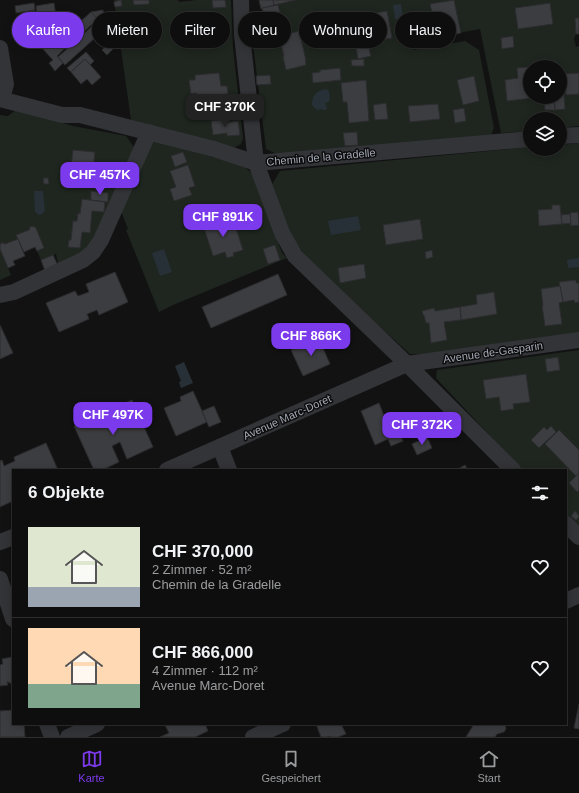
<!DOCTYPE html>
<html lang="de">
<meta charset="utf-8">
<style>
body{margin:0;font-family:Arial,sans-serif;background:#1c1c1c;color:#f1f3f6;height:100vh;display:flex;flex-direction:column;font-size:15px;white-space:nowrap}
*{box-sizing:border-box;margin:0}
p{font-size:13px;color:#9b9c9e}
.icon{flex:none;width:22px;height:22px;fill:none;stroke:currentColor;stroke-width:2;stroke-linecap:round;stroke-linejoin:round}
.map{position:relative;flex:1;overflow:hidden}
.details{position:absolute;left:12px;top:469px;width:555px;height:256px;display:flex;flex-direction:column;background:#0e0e0e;border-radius:0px;box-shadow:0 2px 10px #0003,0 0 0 1px #2e2e2e}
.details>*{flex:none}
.hud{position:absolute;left:12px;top:12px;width:555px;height:36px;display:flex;gap:8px}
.fabs{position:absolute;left:523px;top:60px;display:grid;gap:8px}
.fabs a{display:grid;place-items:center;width:44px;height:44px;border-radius:50%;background:#0e0e0e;box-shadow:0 2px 10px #0003,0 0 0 1px #2e2e2e;font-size:20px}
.price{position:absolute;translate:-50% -34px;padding:0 9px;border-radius:8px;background:#7c3aed;color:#fff;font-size:13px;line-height:26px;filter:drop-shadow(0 1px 2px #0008)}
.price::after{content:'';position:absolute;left:50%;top:24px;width:12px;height:9px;margin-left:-6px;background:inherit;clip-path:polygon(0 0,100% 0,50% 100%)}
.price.current{background:#222;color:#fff}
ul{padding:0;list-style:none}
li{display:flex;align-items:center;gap:12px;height:100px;padding:0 16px}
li+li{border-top:1px solid #2e2e2e}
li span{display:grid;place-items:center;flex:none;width:112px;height:80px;border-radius:0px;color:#555}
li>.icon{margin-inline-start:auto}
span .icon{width:48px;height:48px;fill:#fffc;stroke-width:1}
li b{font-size:17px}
h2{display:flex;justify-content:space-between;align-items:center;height:48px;padding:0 16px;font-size:17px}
.pill{padding:0 14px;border-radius:18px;background:#0e0e0e;box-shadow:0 2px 10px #0003,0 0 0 1px #2e2e2e;font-size:14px;line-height:36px}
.pill.current{background:#7c3aed;color:#fff}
.menu{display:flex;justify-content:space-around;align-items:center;height:56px;border-top:1px solid #2e2e2e;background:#0e0e0e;font-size:11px;color:#9b9c9e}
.menu a{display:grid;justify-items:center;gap:2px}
.menu .current{color:#7c3aed}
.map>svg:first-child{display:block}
.green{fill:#1e261f;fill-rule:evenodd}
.water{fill:#283037}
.building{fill:#3c3d40;stroke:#2c2c2f}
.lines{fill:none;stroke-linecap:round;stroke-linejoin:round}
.minor{stroke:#333438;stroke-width:16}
.labels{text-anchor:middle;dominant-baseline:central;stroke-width:3;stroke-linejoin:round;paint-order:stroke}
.street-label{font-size:11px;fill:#a3a8b4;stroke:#0d0d0e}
</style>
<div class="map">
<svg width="579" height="737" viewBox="0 0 579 737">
<rect width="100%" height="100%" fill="#121213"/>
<g class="green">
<polygon points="114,0 178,0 179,2 197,0 231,0 233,48 243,138 241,144 233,148 131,120"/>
<path d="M259,0H579V34H576L574,39L576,47L579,46V126L560,128V119H530V131L501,133L480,29L411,42L413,50L465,41L479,50L494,128L491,135L279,155L266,149L251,28L253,24L265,21ZM530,67H560V97H530Z"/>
<polygon points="16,110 73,126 126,136 136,150 96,244 59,268 56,254 41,260 37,251 44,248 33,226 30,227 29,230 17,235 18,239 5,244 3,243 1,243 0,245 0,115 8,116"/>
<polygon points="150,140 242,165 253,174 282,253 287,258 173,305 159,312 126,230 128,229 120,208"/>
<polygon points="579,143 579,333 438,354 410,354 319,272 292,239 271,186 280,171 530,147 530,149 560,149 560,145"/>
<polygon points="0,249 11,275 0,280"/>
<polygon points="579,350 579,529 566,516 566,470 522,470 436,378 437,370"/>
</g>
<g class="water">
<polygon points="401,4 403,17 401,18 401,20 400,20 398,19 395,19 393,5"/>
<path d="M326,89L329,91C330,94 330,99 329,102L325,103L327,108L326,110H323L321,109L317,110L312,105C312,95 316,91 326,89Z"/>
<polygon points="34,191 43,191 45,211 42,214 39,215 35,212"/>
<polygon points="358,216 361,230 331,235 328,221"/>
<polygon points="164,249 172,272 160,276 152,253"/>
<polygon points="579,258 579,267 568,268 567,260"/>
<polygon points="184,362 193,383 181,388 179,382 181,381 175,366"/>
</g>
<g class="building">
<polygon points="121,0 122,6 115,7 114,2"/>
<polygon points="133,0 149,0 149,4 134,5"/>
<polygon points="212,0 225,0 226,7 213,8"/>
<polygon points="259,0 273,0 274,5 261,9"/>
<polygon points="273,0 296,0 274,5"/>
<polygon points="454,0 461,33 446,36 442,16 433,18 430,4"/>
<polygon points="34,3 35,10 16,13 15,6"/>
<polygon points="54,3 59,39 55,41 63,50 57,56 63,63 55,71 49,63 53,60 42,48 36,6"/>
<polygon points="550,3 553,24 518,29 515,8"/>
<polygon points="278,5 281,17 266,21 262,8"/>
<polygon points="103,10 106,26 105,27 91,12"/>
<polygon points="387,11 392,38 365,43 360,16"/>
<polygon points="91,12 98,19 63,50 57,43"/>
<polygon points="208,14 210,36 192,37 190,15"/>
<polygon points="76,15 80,20 64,34 60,29"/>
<polygon points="575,18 579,18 579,34 576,34"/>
<polygon points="99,20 106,28 65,65 58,57"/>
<polygon points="287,27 288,34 299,31 305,56 306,65 286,70 283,57 284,56 279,36 277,36 275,30"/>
<polygon points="513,36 514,47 502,49 501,38"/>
<polygon points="108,44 113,49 107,55 102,50"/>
<polygon points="368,45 371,56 358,59 356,47"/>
<polygon points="86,52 94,61 90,65 85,59 71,72 67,68"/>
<polygon points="85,59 101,77 92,85 87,79 81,84 71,72"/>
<polygon points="364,59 364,66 352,66 351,60"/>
<polygon points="539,66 539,67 530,67 530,97 541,97 507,101 505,80 518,78 517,68"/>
<polygon points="340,68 341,80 313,83 312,73 320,72 320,70"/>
<polygon points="219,73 221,86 227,86 228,94 197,97 196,93 191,94 189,80 195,80 195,75"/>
<polygon points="579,73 579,94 566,95 564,74"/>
<polygon points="270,75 271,84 257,85 256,76"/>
<polygon points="474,76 479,101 463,105 457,80"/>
<polygon points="366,80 369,121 349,123 347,102 343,102 341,83"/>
<polygon points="560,95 564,95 565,109 555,110 554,97 560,97"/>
<polygon points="544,97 554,97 555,110 545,110"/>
<polygon points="386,103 388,119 375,120 373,105"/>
<polygon points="438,104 440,119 410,122 408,106"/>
<polygon points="464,108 466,121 455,123 453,110"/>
<polygon points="225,119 226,123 238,121 240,135 227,136 227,133 213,135 211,121"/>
<polygon points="357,132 358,145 345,146 343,133"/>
<polygon points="73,150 95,152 93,170 71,168"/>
<polygon points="183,152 187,162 175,167 171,156"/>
<polygon points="188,165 195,186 189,188 192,195 174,201 170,189 176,187 170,171"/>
<polygon points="43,178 48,178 49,184 44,184"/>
<polygon points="91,191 108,193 108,202 91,200"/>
<polygon points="82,199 105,202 104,212 92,211 90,233 82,232 80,248 68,247 69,240 71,240 73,221 77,221 78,213 80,214"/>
<polygon points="552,205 560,205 562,224 539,226 538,210 552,209"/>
<polygon points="578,212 579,225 571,226 570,213"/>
<polygon points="570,214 571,223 562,224 561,215"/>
<polygon points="227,217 229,224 234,222 243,250 233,253 234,256 227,258 225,252 213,256 203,225"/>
<polygon points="420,219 423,239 386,245 383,225"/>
<polygon points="33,226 36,228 44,248 37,251 35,247 24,252 16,235 29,230 30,227"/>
<polygon points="18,239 25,256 13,261 15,265 8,268 0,249 0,245 1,243 3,243 5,244"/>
<polygon points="275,245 280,260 268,264 263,249"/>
<polygon points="432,250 433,257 426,259 425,252"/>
<polygon points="53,255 58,266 45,271 41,260"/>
<polygon points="364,264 366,278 340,283 338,268"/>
<polygon points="115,272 128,302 99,315 97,310 87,314 89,319 59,332 46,303 75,291 78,296 89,292 86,284"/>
<polygon points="278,274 287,295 211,328 202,307"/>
<polygon points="576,280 576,283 579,283 579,302 575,303 574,300 563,302 559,282"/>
<polygon points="560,286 563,302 559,303 562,324 545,326 542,306 543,306 541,289"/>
<polygon points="494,292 497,314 461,320 460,307 477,304 476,295"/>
<polygon points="460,307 461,320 444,322 447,340 431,343 429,323 426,323 424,315 423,315 422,311 434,308 435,311"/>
<polygon points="0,325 13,353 0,359"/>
<polygon points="318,337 330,364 303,376 291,350"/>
<polygon points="558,357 560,370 547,372 545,359"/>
<polygon points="526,374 530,402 513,404 514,409 501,411 499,397 486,399 483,380"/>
<polygon points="193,391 207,422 176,436 164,408 181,401 180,397"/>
<polygon points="132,400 153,447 127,459 120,442 112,446 119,462 102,470 94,470 74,426"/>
<polygon points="379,403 384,416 391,413 403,441 391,446 388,439 375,445 361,411"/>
<polygon points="214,406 221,422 209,427 202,411"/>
<polygon points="551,426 556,432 539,448 531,440 544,427 547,430"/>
<polygon points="559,430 579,450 579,473 576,476 545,444"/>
<polygon points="427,437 432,448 417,455 412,444"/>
<polygon points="46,443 58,470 13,470 13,501 0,507 0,461 2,460 4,466 15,461 14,457"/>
<polygon points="465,465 468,470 456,470"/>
<polygon points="579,473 579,490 577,492 569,483"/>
<polygon points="575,511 579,516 579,517 576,520 571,516"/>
<polygon points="12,657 13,683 9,683 9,682 7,682 8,685 0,686 0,665 3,664 2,659"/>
<polygon points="579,704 579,729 574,728"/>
<polygon points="13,710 13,724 24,724 25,737 0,737 0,711"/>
<polygon points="166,724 205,724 208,731 195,737 160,737 169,733 165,725"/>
<polygon points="316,724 341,724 346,734 338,737 331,737 330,736 327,737 321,737"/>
<polygon points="474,724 505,724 506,729 504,732 497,734 495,737 466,737"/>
</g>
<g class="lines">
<g class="minor">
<polyline points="241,0 242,35 256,163 282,233 295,256 407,364 513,470"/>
<polyline points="0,48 6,84 2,99"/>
<polyline points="0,99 62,115 80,115 214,149 256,163 530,139"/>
<polyline points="560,136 579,135"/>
<polyline points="0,295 14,292 83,260 93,252 101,240 149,132"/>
<polyline points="220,447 229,470"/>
<polyline points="167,470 407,364 579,340"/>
<polyline points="566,524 579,537"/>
<polyline points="0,542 13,537"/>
<polyline points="0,579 13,619"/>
<polyline points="566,601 579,595"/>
<polyline points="47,724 52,737"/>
<polyline points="68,737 97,724"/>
<polyline points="253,737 283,724"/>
</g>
</g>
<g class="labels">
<g class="street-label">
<text transform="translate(321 157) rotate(-5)">Chemin de la Gradelle</text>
<text transform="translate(493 352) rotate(-8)">Avenue de-Gasparin</text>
<text transform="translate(287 417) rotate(-24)">Avenue Marc-Doret</text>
</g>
</g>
</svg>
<div class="fabs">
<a><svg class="icon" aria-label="locate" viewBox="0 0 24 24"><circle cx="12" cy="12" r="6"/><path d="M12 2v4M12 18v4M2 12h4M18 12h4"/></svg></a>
<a><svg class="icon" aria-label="layers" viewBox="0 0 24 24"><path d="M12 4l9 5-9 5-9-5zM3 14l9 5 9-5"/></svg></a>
</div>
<b class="price current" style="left:225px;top:128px">CHF 370K</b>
<b class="price" style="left:100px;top:196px">CHF 457K</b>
<b class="price" style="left:223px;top:238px">CHF 891K</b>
<b class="price" style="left:311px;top:357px">CHF 866K</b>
<b class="price" style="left:113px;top:436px">CHF 497K</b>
<b class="price" style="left:422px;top:446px">CHF 372K</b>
<div class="hud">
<a class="pill current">Kaufen</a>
<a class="pill">Mieten</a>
<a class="pill">Filter</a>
<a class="pill">Neu</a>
<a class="pill">Wohnung</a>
<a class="pill">Haus</a>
</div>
<section class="details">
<h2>6 Objekte<svg class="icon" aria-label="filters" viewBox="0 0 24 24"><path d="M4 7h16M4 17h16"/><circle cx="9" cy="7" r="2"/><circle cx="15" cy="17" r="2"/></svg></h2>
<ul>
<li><span style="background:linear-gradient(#dfe7d0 75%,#9aa5b1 0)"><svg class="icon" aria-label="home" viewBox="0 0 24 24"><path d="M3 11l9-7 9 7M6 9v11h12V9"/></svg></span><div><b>CHF 370,000</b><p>2 Zimmer · 52 m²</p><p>Chemin de la Gradelle</p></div><svg class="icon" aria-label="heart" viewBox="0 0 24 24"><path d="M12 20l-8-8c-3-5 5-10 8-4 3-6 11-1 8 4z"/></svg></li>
<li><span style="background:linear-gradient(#ffd9b3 70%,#7fa58c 0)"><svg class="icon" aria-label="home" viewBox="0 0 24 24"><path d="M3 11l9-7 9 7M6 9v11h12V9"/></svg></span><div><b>CHF 866,000</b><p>4 Zimmer · 112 m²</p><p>Avenue Marc-Doret</p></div><svg class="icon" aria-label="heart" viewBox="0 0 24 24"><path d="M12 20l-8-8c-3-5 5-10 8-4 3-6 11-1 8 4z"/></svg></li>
</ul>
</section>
</div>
<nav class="menu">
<a class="current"><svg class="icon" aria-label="map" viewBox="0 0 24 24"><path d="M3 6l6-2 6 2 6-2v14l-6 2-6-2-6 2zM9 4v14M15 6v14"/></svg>Karte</a>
<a><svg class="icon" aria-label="saved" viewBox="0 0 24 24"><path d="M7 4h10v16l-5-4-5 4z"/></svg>Gespeichert</a>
<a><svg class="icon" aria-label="home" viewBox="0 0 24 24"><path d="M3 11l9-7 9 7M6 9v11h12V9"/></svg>Start</a>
</nav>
